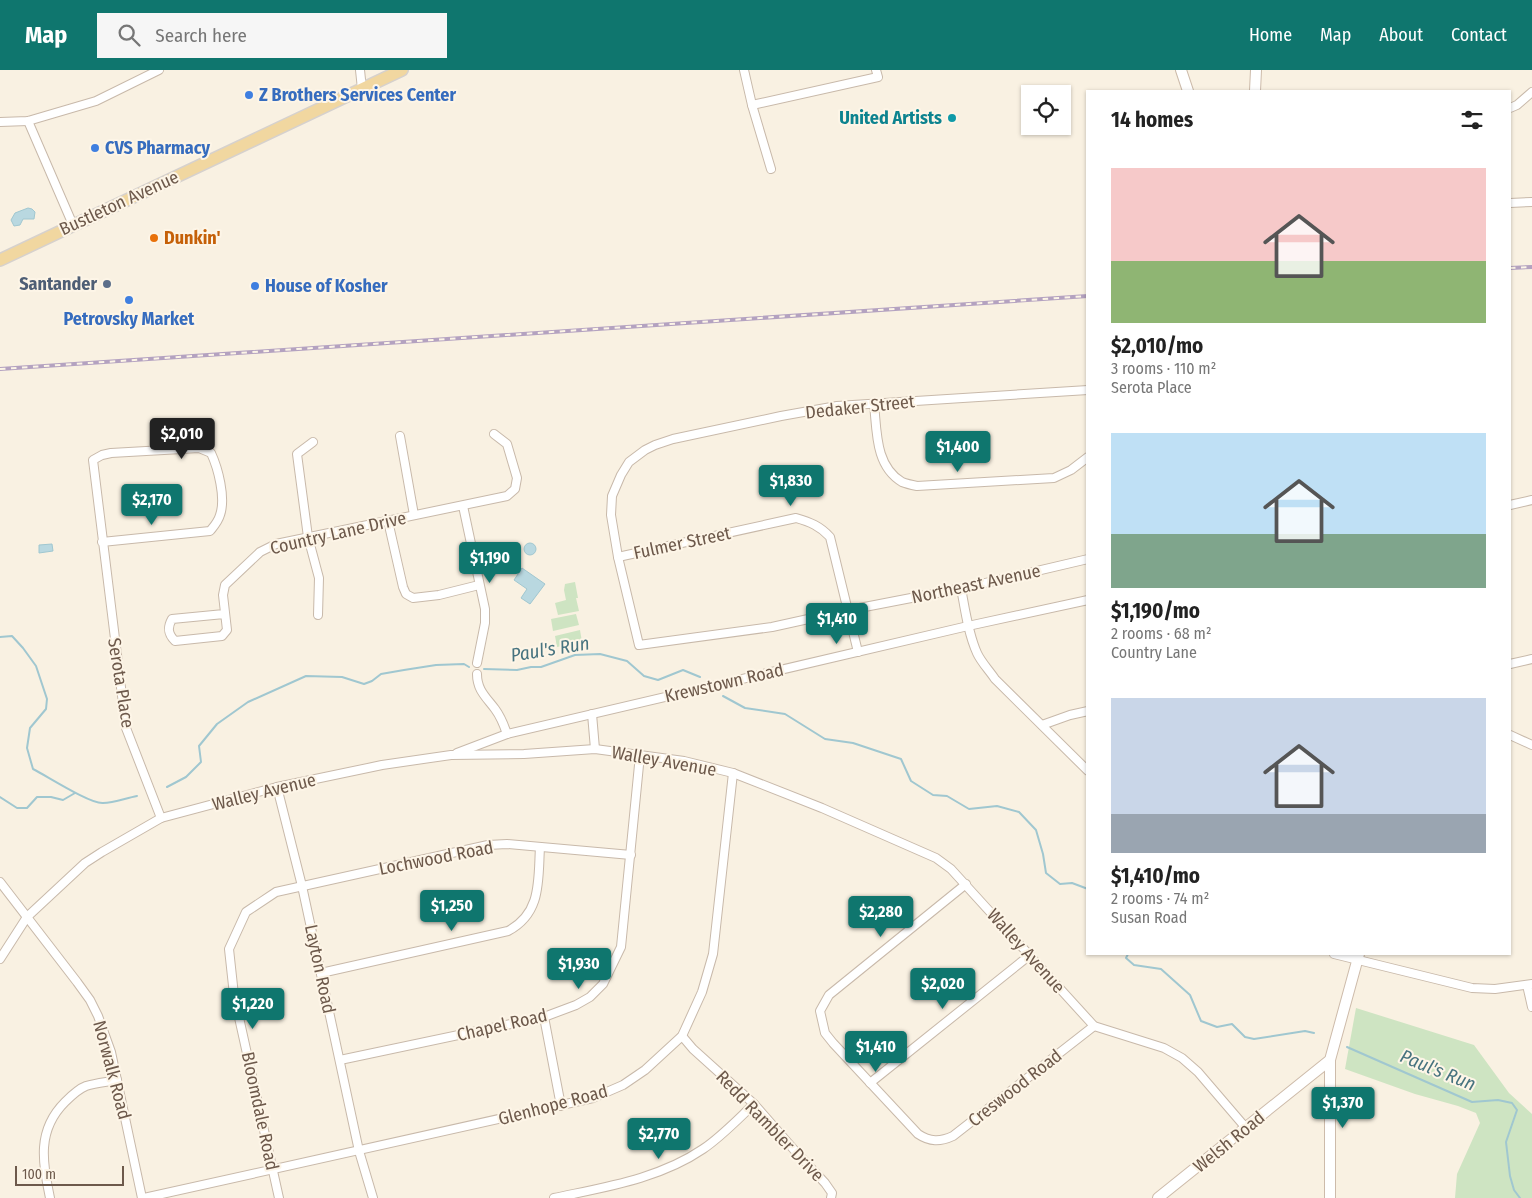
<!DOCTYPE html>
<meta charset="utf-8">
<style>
body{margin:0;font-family:"Fira Sans Condensed",sans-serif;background:#f6f6f6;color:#222;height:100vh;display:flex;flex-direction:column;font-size:19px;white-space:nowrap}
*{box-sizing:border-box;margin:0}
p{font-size:16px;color:#767676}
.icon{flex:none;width:28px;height:28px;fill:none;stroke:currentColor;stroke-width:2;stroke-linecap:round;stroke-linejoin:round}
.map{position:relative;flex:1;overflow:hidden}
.side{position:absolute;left:1086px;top:20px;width:425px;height:865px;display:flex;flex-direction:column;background:#fff;border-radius:0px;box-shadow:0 1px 4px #0004}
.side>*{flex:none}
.controls{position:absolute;left:1021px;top:15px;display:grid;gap:10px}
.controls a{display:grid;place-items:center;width:50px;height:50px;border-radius:0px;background:#fff;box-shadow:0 1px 4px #0004;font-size:25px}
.scale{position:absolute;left:15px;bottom:12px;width:109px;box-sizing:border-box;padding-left:5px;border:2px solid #6d594b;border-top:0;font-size:14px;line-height:18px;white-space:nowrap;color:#6d594b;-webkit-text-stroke:4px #fdf5e7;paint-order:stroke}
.price{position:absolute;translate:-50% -42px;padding:0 11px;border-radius:5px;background:#0f766e;color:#fff;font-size:16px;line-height:32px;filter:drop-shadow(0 1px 2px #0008)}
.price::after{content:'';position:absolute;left:50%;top:30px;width:15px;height:11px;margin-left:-8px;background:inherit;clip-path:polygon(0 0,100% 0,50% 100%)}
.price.active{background:#222;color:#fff}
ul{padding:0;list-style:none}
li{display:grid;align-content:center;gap:10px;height:265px;padding:0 25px}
li span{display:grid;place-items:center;height:155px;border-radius:0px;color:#555}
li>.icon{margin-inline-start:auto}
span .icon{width:90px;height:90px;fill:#fffc;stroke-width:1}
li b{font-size:21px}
h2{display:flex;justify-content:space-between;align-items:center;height:60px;padding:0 25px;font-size:21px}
header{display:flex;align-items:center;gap:30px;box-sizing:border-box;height:70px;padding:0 25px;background:#0f766e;color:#fff}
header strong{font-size:24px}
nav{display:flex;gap:28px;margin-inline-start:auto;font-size:18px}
.search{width:350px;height:45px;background:#f6f6f6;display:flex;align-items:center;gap:12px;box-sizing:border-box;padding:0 18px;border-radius:0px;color:#767676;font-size:19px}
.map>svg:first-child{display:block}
.green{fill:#cee4c2}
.water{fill:#b9d8e0;stroke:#a0c7d0}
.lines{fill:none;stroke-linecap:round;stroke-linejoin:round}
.stream{stroke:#a0c7d0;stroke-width:2}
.street-casing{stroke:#c8b9aa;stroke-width:10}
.secondary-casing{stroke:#cdbbaa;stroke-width:12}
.primary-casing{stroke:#d6d1cd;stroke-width:14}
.street{stroke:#fff;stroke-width:8}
.secondary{stroke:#fff;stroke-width:10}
.primary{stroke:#f1d7a0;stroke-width:11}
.rail-casing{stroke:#b4a2c0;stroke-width:4}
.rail{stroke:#fdf5e7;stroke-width:2;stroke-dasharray:5.5;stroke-linecap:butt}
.shop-dot{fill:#3f7fe0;stroke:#fdf5e7;stroke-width:2}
.culture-dot{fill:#0f9aa8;stroke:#fdf5e7;stroke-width:2}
.food-dot{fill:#e8710a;stroke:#fdf5e7;stroke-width:2}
.service-dot{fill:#5c6f8a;stroke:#fdf5e7;stroke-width:2}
.labels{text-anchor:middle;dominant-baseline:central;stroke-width:4;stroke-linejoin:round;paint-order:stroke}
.shop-label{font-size:18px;font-weight:bold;fill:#366cbe;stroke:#fdf5e7;text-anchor:start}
.culture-label{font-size:18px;font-weight:bold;fill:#0d838f;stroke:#fdf5e7;text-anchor:end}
.street-label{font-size:18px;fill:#6d594b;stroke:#fdf5e7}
.food-label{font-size:18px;font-weight:bold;fill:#c56008;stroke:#fdf5e7;text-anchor:start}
.service-label{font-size:18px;font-weight:bold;fill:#4e5e75;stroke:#fdf5e7;text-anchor:end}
.water-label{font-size:19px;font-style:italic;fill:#47737f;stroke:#fdf5e7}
</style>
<header>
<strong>Map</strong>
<div class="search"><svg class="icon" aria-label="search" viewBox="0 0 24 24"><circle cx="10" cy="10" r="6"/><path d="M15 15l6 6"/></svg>Search here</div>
<nav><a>Home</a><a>Map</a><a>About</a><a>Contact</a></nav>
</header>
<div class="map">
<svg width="1532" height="1128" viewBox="0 0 1532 1128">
<rect width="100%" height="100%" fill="#f9f1e2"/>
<g class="green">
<polygon points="489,477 504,486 500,492 486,482"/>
<polygon points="575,512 578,528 576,528 579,541 558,545 555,533 566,530 564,520 565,514"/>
<polygon points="576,544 579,555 553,561 551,549"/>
<polygon points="580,560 582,572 557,577 555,566"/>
<polygon points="1356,938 1474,975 1509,1023 1532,1044 1532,1128 1455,1128 1457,1104 1480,1053 1476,1043 1458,1036 1415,1024 1345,999"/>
</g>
<g class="water">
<polygon points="28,138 32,139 35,142 34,149 23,149 20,155 14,156 11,150 15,143"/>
<circle cx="530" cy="479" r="6"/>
<polygon points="52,474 53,481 39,483 39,475"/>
<polygon points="522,498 545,514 530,534 521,528 527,519 514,510"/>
</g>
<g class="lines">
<g class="stream">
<path d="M0,567L12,566L23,578L36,596L47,629L46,639L30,658L27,678L33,699C47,706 90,734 103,733C114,733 126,728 137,726"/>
<polyline points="484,599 517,600 531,597 541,597 575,585 600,584 627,591 644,606 658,610 683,600 700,607"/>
<polyline points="723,626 745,638 785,644 825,669 853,673 901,689 911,711 933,725 947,726 969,739 997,736 1019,742 1036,760 1043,784 1046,803 1060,814 1072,813 1088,819"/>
<polyline points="167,717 186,707 201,692 199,676 217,654 248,632 306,606 342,607 364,614 372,611 381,604 404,600 436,595 464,594 469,597"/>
<polyline points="0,727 17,738 27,738 37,727 51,727 63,730 75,723"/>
<polyline points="1128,884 1126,888 1134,895 1161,899 1190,925 1201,951 1217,957 1232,954 1245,967 1254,969 1305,961 1314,963"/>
<polyline points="1347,977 1472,1032 1498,1030 1512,1033 1517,1040 1506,1072 1510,1106 1514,1120 1520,1128"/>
</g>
<defs>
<g id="street">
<polyline points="360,0 362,19"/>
<polyline points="744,0 752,35 771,99"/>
<polyline points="752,35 878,7 876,0"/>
<polyline points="1510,38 1517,35 1532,22"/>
<polyline points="28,51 73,155"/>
<polyline points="0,52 28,51 96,31 159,0"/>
<polyline points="1510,133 1532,132"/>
<polyline points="1088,320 837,336 781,346 673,369 655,375 645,380 629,392 621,405 612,426 611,445 618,487 639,575 772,557 849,540 968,517 1088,489"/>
<path d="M874,334C877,361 875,396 902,412C907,414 912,415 917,416L1054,408L1071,400L1088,387"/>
<polyline points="400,366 414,445"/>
<polyline points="313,372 297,384 308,467 319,508 318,545"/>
<polyline points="1510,435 1532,430"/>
<polyline points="463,436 485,539 485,553 477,593"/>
<polyline points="388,451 403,517 406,524 413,528 439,525 479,515"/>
<path d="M102,472L210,461C214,456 218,452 220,445C226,428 218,398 211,383L199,378L111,383L102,385L93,390L126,658L161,748"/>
<path d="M618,487L796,448C810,452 820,456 830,467L858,582"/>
<path d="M961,518C965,539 968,563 977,583C981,592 989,600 995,609L1088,701"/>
<path d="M224,544L172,549C167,558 168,564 175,571L222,566L227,560L223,525L225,515L260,482L276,474L507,426L515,419L517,408L507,374L494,364"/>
<polyline points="1510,594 1532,589"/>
<path d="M477,604C477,620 486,627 495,639C501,647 504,655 507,664"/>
<polyline points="592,644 595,679"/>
<polyline points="1042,655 1070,645 1088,641"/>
<polyline points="1510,665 1532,675"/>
<polyline points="457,683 507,664 968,556 1088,530"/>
<polyline points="277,717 302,816 359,1081 373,1128"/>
<polyline points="0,812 77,912 90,930 98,946 111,982 142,1128"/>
<path d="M966,814L829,925L820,941L825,963L833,973L918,1064C930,1072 940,1072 953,1066L1094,956"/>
<polyline points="1334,884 1472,918 1495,919 1532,914"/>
<polyline points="0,889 27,847 85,793 102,782 161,748 277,717 382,695 451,685 524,684 595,679 684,691 733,703 822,738 936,788 951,799 1094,956 1164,978 1182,988 1198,1002 1246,1058"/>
<path d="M321,903L508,861C542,843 538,810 540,777"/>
<polyline points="1527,915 1532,937"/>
<polyline points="544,947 561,1036"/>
<polyline points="682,966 693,979 754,1034 796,1082 825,1113 832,1123 831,1128"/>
<polyline points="340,990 544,947 576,935 590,927 603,914 621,877 640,685"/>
<polyline points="870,1013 1030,885"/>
<path d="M50,1128C43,1093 36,1061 65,1032C71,1026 78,1019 86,1016C96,1013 107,1012 117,1010"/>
<polyline points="144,1128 593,1028 623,1015 645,1000 682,966 702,922 713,884 733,703"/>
<polyline points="279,1128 234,925 229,879 246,842 276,822 488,775 507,774 631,785"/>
<path d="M554,1128C605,1117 659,1109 703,1079C721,1067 738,1049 754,1034"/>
</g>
<g id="secondary">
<polyline points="1181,0 1188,21"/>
<polyline points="1255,21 1256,0"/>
<polyline points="1158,1128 1330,990 1359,884"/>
<polyline points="1330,1128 1330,990"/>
</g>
<polyline id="primary" points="0,190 402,0"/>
</defs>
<use href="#street" class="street-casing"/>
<use href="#secondary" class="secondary-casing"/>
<use href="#primary" class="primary-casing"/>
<use href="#street" class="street"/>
<use href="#secondary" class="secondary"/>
<use href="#primary" class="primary"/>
<defs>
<g id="rail">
<polyline points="1510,198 1532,197"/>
<polyline points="0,299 1088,226"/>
</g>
</defs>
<use href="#rail" class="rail-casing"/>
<use href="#rail" class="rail"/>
</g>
<g class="shop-dot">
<circle cx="249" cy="25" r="5"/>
<circle cx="95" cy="78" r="5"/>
<circle cx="255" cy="216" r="5"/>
<circle cx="129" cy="230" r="5"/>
</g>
<circle class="culture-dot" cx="952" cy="48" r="5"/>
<circle class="food-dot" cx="154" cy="168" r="5"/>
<circle class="service-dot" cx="107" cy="214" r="5"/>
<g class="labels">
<g class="shop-label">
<text x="259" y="25">Z Brothers Services Center</text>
<text x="105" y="78">CVS Pharmacy</text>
<text x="265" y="216">House of Kosher</text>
<text x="129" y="249" text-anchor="middle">Petrovsky Market</text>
</g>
<g class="culture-label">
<text x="942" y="48">United Artists</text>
</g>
<g class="street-label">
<text transform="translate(119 133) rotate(-25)">Bustleton Avenue</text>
<text transform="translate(860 337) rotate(-6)">Dedaker Street</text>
<text transform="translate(338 463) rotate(-13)">Country Lane Drive</text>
<text transform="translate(682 473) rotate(-12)">Fulmer Street</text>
<text transform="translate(976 514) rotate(-12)">Northeast Avenue</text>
<text transform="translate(121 613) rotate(81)">Serota Place</text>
<text transform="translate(724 613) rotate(-13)">Krewstown Road</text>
<text transform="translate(664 691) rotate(10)">Walley Avenue</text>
<text transform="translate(264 722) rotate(-14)">Walley Avenue</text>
<text transform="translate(436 788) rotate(-11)">Lochwood Road</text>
<text transform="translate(1026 881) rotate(48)">Walley Avenue</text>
<text transform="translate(320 899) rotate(78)">Layton Road</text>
<text transform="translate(502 955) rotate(-13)">Chapel Road</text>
<text transform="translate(112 1000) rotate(75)">Norwalk Road</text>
<text transform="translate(1015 1018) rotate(-38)">Creswood Road</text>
<text transform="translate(553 1035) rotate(-15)">Glenhope Road</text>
<text transform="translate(260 1041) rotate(78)">Bloomdale Road</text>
<text transform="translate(770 1056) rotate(46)">Redd Rambler Drive</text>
<text transform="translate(1229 1072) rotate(-39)">Welsh Road</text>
</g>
<g class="food-label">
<text x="164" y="168">Dunkin'</text>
</g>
<g class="service-label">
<text x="97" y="214">Santander</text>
</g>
<g class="water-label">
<text transform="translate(550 579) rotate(-9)">Paul's Run</text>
<text transform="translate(1438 1000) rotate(22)">Paul's Run</text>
</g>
</g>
</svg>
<div class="controls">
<a><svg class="icon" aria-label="locate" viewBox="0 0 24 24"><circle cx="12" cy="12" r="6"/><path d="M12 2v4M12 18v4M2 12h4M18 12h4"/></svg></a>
</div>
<div class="scale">100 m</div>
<b class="price active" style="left:182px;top:390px">$2,010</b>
<b class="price" style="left:958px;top:403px">$1,400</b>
<b class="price" style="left:791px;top:437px">$1,830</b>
<b class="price" style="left:152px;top:456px">$2,170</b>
<b class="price" style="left:490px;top:514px">$1,190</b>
<b class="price" style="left:837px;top:575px">$1,410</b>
<b class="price" style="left:452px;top:862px">$1,250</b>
<b class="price" style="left:881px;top:868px">$2,280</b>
<b class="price" style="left:579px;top:920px">$1,930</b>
<b class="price" style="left:943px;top:940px">$2,020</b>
<b class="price" style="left:253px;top:960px">$1,220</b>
<b class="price" style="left:876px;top:1003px">$1,410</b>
<b class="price" style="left:1343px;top:1059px">$1,370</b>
<b class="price" style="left:659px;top:1090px">$2,770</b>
<section class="side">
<h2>14 homes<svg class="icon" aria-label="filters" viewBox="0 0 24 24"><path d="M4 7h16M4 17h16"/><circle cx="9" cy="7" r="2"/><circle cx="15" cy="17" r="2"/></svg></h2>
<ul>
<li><span style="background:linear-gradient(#f6c9c9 60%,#8fb573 0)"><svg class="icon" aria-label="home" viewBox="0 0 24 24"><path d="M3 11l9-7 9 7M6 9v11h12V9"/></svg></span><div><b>$2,010/mo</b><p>3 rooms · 110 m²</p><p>Serota Place</p></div></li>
<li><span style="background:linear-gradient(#bfe0f5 65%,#7fa58c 0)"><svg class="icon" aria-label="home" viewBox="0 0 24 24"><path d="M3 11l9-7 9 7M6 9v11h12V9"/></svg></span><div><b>$1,190/mo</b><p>2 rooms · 68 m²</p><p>Country Lane</p></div></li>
<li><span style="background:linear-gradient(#c9d6e8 75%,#9aa5b1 0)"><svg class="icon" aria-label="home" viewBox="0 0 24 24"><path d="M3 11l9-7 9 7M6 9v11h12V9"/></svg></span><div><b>$1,410/mo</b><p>2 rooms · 74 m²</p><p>Susan Road</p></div></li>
</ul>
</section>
</div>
